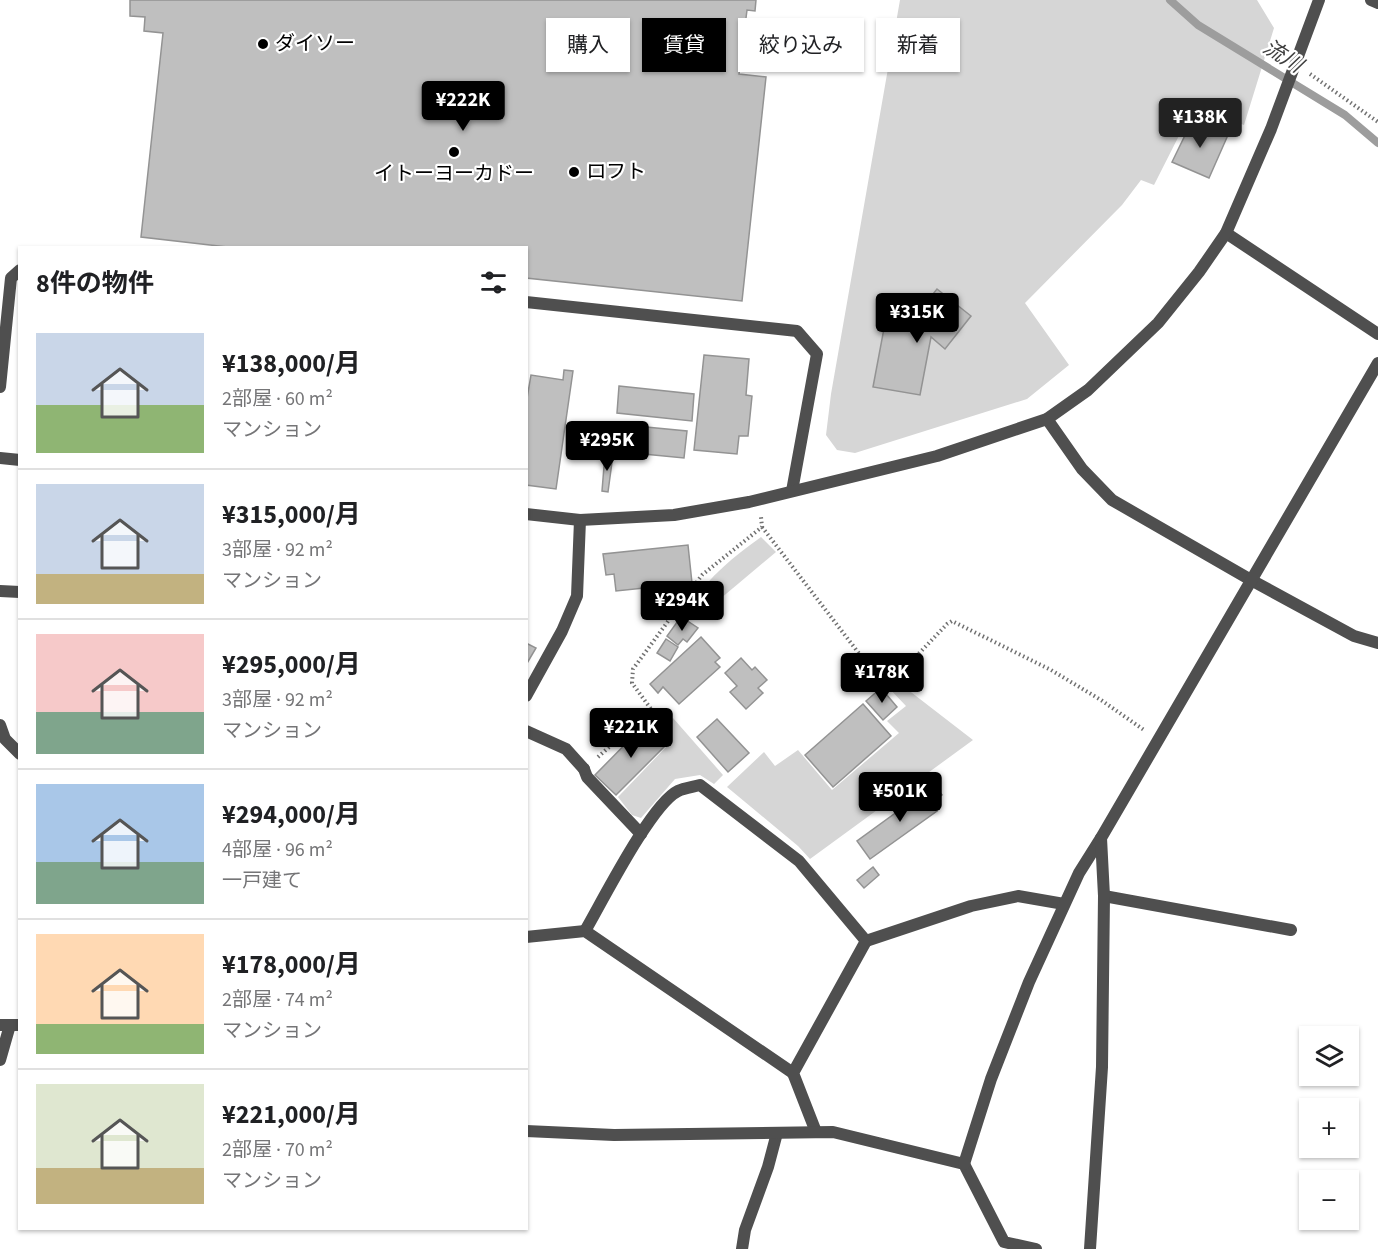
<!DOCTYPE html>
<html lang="ja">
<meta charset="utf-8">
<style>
body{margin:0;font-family:"Source Sans 3","Noto Sans JP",sans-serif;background:#f2f2f2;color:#202124;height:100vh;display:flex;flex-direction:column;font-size:22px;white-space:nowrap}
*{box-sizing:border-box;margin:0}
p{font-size:20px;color:#757577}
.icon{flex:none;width:33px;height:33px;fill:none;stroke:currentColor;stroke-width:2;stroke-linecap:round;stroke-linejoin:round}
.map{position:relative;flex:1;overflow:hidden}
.drawer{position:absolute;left:18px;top:246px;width:510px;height:984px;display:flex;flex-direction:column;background:#fff;border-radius:0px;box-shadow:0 2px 4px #0004}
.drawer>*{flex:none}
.banner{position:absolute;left:546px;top:18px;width:570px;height:54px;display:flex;gap:12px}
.tools{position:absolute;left:1299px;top:1026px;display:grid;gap:12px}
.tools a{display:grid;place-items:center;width:60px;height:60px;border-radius:0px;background:#fff;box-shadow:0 2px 4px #0004;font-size:30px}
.price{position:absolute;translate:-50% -51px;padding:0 14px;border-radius:6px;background:#000;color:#fff;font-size:20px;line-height:39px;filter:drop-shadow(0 2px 3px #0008)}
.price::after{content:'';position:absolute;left:50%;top:36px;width:18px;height:14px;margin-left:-9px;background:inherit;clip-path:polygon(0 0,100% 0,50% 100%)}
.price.selected{background:#222;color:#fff}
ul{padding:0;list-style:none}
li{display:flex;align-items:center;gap:18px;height:150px;padding:0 18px}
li+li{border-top:2px solid #e0e0e0}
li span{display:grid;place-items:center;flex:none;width:168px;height:120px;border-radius:0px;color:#555}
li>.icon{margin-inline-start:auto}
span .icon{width:72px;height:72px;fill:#fffc;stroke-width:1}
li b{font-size:26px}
h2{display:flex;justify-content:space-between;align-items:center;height:72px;padding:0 18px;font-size:26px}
.pill{padding:0 21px;border-radius:0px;background:#fff;box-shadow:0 2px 4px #0004;font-size:21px;line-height:54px}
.pill.selected{background:#000;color:#fff}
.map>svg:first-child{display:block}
.green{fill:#d6d6d6}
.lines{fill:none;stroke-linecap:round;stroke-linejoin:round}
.stream{stroke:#9d9d9d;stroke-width:8}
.building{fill:#bfbfbf;stroke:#939393;stroke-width:1.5}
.path{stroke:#717171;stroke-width:4;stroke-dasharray:1.5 3;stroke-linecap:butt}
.service{stroke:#4f4f4f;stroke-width:12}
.minor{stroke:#4f4f4f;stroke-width:12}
.tertiary{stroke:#4f4f4f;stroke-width:12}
.poi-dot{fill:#000;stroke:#fff;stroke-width:2}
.labels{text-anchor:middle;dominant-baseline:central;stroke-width:4.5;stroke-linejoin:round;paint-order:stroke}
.poi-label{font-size:20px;fill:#000;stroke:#fff;text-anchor:start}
.water-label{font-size:21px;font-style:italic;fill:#3e3e3e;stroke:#fff}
</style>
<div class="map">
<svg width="1378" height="1249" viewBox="0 0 1378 1249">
<rect width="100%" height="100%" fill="#fff"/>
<g class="green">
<polygon points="900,0 1257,0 1274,28 1244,125 1194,106 1154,185 1141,180 1122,205 1025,303 1069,365 1027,399 855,453 837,450 826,435 831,394"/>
<path d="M761,537L776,552L701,615L690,605C711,575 732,558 761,537Z"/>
<polygon points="894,679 973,740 810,859 798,846 727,787 764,752 775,766 798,750 832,790 899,733 887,721 906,706 886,685"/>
<polygon points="673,718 723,775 714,784 700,775 675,779 641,818 632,815 618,797 668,745 656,732"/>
</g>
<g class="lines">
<polyline class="stream" points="1170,0 1198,25 1345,115 1378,143"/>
</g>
<g class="building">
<polygon points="130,0 756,0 755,11 747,10 739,74 766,77 742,301 526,278 526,248 236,248 141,237 163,33 144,31 145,17 130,16"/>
<polygon points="1192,121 1228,135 1209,178 1172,162"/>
<polygon points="937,289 971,316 945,349 931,337 920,395 873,387 885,323 900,325 899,331 904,330"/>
<polygon points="704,355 749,359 746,395 752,396 748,436 739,436 737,454 694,450"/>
<polygon points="564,370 573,371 556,489 526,485 526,404 531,375 563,380"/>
<polygon points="619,386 694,394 692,421 617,413"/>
<polygon points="615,424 687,431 684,458 613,451"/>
<polygon points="605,454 613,455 608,492 602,491"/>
<polygon points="688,545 692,583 616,591 614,574 606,575 603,554"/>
<polygon points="680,618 685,622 686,620 698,628 687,642 683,639 678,645 667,636"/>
<polygon points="701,637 720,658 715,662 720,667 679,704 663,687 658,693 650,684"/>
<polygon points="666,639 678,647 670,661 657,653"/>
<polygon points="526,643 536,648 526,665"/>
<polygon points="741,658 752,670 755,667 767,680 758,688 763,693 746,709 730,692 737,686 725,673"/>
<polygon points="881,688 897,707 883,720 866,701"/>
<polygon points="863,704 891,736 833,787 805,755"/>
<polygon points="650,719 657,726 651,732 665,746 616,795 595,775"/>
<polygon points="717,719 749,753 728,772 697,737"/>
<polygon points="934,785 942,795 932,803 937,811 870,859 857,841"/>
<polygon points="873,867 879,875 864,888 857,880"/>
</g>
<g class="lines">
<g class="path">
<polyline points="1310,74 1378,122"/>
<polyline points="762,527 864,660 888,669 907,666 947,624 952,621 1051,670 1101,700 1144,730"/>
<polyline points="598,757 651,709 632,683 633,669 702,575 762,527 761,517"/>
</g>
<g class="service">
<polyline points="584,769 587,777 641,834"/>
<path d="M585,931C602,902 651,804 678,791C684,788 693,787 700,785L799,861L866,941L971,906L1018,896L1064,904"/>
<polyline points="526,937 585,931 793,1073"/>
<polyline points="0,1060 10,1025"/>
<polyline points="816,1132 793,1073 866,941"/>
<polyline points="742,1249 745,1230 768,1167 777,1133"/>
</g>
<g class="minor">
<polyline points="1226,233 1378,334"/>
<polyline points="1047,419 1082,469 1112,500 1251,580 1354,636 1378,643"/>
<polyline points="0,591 20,592"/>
<polyline points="526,696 562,631 577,596 580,520"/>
<polyline points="0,725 5,739 20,754"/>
<polyline points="526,731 566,749 584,769"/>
<polyline points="1104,896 1291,930"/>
<polyline points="0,1025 20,1025"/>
<polyline points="526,1131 614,1135 833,1132 964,1164 1004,1242 1036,1249"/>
<polyline points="964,1164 991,1079 1029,982 1079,873 1101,838"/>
<polyline points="1090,1249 1102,1067 1104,896 1101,838 1378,363"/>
</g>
<g class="tertiary">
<polyline points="1371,0 1378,3"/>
<polyline points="526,302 797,331 817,354 792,491"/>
<polyline points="0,387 11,278 20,270"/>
<polyline points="0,458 20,460"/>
<polyline points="526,514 580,520 674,515 749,502 937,456 1047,419 1088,390 1158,323 1199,272 1226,233 1271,129 1319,0"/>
</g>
</g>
<g class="poi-dot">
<circle cx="263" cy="44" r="6"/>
<circle cx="454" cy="152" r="6"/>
<circle cx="574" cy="172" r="6"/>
</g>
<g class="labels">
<g class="poi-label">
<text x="275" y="44">ダイソー</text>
<text x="586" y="172">ロフト</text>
<text x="454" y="174" text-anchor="middle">イトーヨーカドー</text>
</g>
<g class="water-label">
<text transform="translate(1283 56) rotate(32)">流川</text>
</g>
</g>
</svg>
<div class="tools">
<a><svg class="icon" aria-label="layers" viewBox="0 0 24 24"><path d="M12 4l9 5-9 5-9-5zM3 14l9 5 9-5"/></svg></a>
<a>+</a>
<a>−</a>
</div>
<b class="price" style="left:463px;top:132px">¥222K</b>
<b class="price selected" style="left:1200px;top:149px">¥138K</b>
<b class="price" style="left:917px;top:344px">¥315K</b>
<b class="price" style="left:607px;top:472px">¥295K</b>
<b class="price" style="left:682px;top:632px">¥294K</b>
<b class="price" style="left:882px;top:704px">¥178K</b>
<b class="price" style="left:631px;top:759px">¥221K</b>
<b class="price" style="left:900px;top:823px">¥501K</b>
<div class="banner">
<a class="pill">購入</a>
<a class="pill selected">賃貸</a>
<a class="pill">絞り込み</a>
<a class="pill">新着</a>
</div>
<section class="drawer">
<h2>8件の物件<svg class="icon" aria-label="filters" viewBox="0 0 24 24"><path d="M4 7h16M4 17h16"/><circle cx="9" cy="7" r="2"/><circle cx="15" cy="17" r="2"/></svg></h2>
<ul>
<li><span style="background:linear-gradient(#c9d6e8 60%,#8fb573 0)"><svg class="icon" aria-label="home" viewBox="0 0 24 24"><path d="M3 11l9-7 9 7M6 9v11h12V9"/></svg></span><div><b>¥138,000/月</b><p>2部屋 · 60 m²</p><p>マンション</p></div></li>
<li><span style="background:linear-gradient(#c9d6e8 75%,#c2b280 0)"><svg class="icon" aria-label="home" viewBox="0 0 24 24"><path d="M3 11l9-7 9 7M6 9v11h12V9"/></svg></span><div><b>¥315,000/月</b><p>3部屋 · 92 m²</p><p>マンション</p></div></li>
<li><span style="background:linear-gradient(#f6c9c9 65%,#7fa58c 0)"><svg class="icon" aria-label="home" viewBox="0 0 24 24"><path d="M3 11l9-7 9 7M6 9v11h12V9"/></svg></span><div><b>¥295,000/月</b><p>3部屋 · 92 m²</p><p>マンション</p></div></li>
<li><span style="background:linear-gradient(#a9c7e8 65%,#7fa58c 0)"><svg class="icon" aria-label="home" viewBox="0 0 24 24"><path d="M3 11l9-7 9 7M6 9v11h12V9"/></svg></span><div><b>¥294,000/月</b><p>4部屋 · 96 m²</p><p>一戸建て</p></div></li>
<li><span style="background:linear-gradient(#ffd9b3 75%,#8fb573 0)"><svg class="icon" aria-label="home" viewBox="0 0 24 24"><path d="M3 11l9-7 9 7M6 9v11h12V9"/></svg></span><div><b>¥178,000/月</b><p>2部屋 · 74 m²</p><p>マンション</p></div></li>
<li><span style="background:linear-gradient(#dfe7d0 70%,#c2b280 0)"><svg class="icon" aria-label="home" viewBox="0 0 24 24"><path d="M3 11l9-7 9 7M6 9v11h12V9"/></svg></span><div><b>¥221,000/月</b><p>2部屋 · 70 m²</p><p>マンション</p></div></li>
</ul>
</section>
</div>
